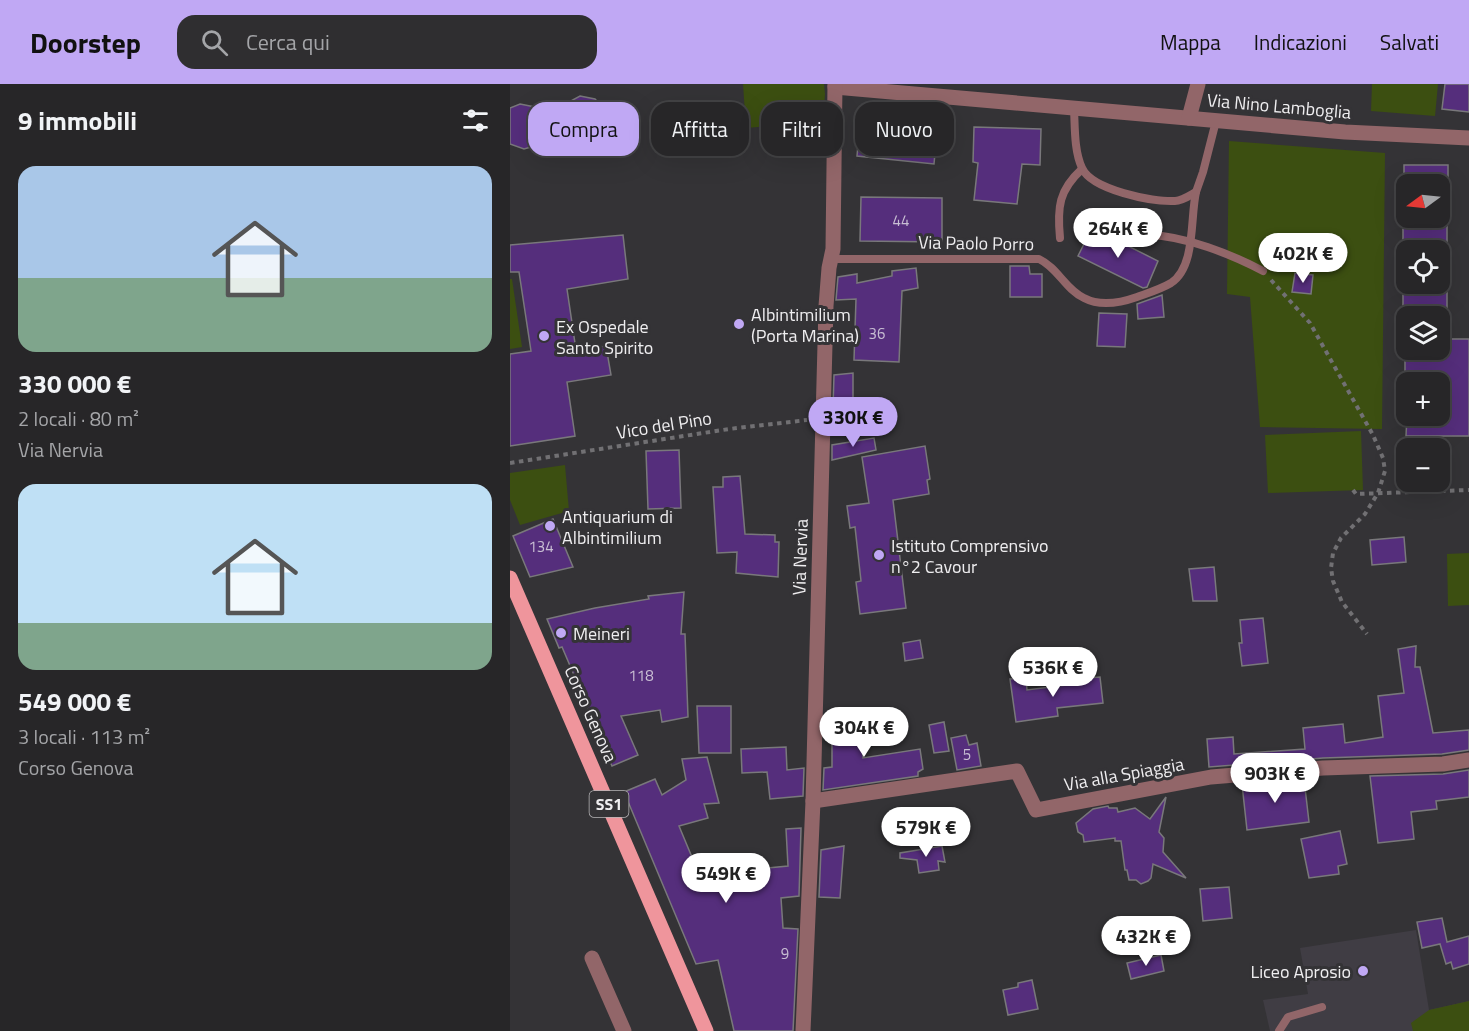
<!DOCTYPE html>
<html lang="it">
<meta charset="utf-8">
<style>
:root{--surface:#272628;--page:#2f2e30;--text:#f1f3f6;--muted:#a4a5a8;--line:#434345;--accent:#c0a8f4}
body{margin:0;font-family:"Titillium Web",sans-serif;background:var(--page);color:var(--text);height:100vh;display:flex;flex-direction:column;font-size:22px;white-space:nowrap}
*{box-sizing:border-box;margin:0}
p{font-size:20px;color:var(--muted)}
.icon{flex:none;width:33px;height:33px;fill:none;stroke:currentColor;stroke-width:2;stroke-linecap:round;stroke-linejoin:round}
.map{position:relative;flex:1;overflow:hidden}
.panel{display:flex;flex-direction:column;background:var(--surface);width:510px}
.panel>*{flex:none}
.top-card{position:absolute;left:18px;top:18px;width:570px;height:54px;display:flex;gap:12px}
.needle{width:39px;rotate:255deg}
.fabs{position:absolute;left:886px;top:90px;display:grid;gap:12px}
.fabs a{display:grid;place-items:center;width:54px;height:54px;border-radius:12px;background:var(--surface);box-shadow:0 6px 24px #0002,0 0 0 2px var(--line);font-size:30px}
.price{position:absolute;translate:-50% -51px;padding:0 14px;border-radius:21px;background:#fff;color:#222;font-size:20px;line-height:39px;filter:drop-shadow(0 2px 3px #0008)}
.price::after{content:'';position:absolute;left:50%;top:36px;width:18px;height:14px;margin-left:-9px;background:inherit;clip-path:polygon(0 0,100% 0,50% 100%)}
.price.selected{background:var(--accent);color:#111}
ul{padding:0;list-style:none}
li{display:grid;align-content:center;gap:12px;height:318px;padding:0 18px}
li span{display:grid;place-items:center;height:186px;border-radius:18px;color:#555}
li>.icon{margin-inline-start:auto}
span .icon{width:108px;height:108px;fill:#fffc;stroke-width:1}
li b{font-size:26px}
h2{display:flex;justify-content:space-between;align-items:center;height:72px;padding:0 18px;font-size:26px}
.chip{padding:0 21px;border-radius:18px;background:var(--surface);box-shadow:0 6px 24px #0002,0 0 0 2px var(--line);font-size:21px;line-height:54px}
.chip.selected{background:var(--accent);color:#111}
header{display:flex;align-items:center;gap:36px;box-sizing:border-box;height:84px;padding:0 30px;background:var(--accent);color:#111}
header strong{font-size:28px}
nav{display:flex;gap:33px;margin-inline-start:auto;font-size:21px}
.search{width:420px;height:54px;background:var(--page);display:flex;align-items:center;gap:15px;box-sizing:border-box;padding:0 21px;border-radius:18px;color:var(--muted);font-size:22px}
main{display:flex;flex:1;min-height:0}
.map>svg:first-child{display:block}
.built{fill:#403d44}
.green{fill:#3c4f11}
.building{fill:#552e7c;stroke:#79787b;stroke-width:1.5}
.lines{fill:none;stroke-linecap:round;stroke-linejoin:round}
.path{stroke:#717073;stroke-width:4;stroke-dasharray:4.5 4.5;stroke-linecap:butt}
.service{stroke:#926669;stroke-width:8}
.minor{stroke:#926669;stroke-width:15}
.primary{stroke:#ef959c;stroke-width:15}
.poi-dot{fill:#c0a8f4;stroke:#343336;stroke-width:2}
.labels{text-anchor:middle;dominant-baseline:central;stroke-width:6;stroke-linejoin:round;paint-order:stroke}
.number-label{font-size:15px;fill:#c8bed3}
.shield{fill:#343336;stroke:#b7b6b8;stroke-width:1.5}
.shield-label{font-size:16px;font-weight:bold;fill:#efeef0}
.street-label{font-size:18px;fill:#efeef0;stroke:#343336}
.poi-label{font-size:18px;fill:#efeef0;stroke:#343336;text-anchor:start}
</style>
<header>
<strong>Doorstep</strong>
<div class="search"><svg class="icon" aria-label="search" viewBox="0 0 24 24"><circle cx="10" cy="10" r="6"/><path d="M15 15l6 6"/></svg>Cerca qui</div>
<nav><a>Mappa</a><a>Indicazioni</a><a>Salvati</a></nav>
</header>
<main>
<section class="panel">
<h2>9 immobili<svg class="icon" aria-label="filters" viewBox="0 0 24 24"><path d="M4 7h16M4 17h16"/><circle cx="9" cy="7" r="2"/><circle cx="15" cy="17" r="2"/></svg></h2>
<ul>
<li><span style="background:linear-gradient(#a9c7e8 60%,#7fa58c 0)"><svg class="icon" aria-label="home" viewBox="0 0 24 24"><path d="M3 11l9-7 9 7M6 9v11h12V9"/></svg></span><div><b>330 000 €</b><p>2 locali · 80 m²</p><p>Via Nervia</p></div></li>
<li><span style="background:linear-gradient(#bfe0f5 75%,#7fa58c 0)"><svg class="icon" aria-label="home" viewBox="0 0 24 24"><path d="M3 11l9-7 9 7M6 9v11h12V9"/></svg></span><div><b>549 000 €</b><p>3 locali · 113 m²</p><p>Corso Genova</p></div></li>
</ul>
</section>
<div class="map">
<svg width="959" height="947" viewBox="0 0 959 947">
<rect width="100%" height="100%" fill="#343336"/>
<!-- built -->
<path class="built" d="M906,846l13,80 40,-9v30h-199l-7,-31 45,-6 -8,-46z"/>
<!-- green -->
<g class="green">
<path d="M233,0h81l1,10 -2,28 -77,6z"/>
<path d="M862,0h66l-3,32 -64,-5z"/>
<path d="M719,57l156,12 -3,276 -122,-2 -10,-130 -23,-3z"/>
<path d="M0,195h2l10,68 -12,2z"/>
<path d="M851,347l2,59 -95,3 -3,-58z"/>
<path d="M55,381l4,46 -49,14 -10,-25v-27z"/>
<path d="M959,469v52l-21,1 -1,-52z"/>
<path d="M959,917v30h-56l-2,-8 18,-13z"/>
</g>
<!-- building -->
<g class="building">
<path d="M935,0h24v28l-27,-3z"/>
<path d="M70,12l15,3 10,11 2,7 -1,8 -8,12 -14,5 -14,-5 -14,-16 11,-18z"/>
<path d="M10,20l15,3 17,12 -9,20 -5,6 -14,4 -14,-5v-36z"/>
<path d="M351,29l77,8 -4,43 -77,-8z"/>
<path d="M464,43l67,2 -1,36 -18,-1 -5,40 -43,-4 4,-37 -5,-1z"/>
<rect x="894" y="81" width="44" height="19"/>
<path d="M351,113l81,1v44l-82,-1z"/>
<rect x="893" y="134" width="44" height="32"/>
<path d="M582,144l66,33 -11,26 -4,1 -65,-32z"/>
<path d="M113,151l5,44 -61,10 9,61 30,-4 5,29 -44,7 8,54 -65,10v-92l21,-3 -12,-79h-9v-27z"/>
<path d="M500,182h19l1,8h12v23h-32z"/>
<path d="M406,184l2,20 -16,3 -3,71 -45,-2 2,-61 -20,1 2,-23 19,-3v9l35,-7v-5z"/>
<path d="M785,189l18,2 -2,19 -19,-2z"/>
<rect x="893" y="200" width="44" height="32"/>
<path d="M652,211l2,22 -26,2 -1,-15z"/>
<path d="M589,229l28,1 -2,33 -28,-1z"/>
<path d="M930,255h29v97h-63l1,-20h33v-34h-35v-32h35z"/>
<path d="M343,289v32l-20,3 1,-33z"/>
<path d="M364,354l2,12 -44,10v-15z"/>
<path d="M415,362l5,33 -3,1 2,14 -36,6 13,108 -46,6 -4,-32 5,-1 -6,-54 -5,1 -3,-22 22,-3 -7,-46z"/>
<path d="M169,366l2,58 -33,1 -2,-58z"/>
<path d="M230,392l5,58 30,1v7h4l-1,35 -42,-4 1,-21 -20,1 -4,-66h10v-10z"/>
<path d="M43,435l20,48 -43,10 -17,-41z"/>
<path d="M894,453l2,25 -34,3 -2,-25z"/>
<path d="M704,483l3,34h-24l-4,-32z"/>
<path d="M174,508l-3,42h4l3,83 -26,5 -2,-12 -39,6 17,39 -26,11 -41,-98 -9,-21 -3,1 -12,-29 48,-11 54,-9 -1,-3z"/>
<path d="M753,534l5,45 -26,3 -3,-23h3l-2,-23z"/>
<path d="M410,556l3,18 -18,3 -2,-18z"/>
<path d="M906,562l-1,21h5l13,66 36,-3v20l-27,4 -119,4 -114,9 -2,-28 26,-2 1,17 71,-5 -2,-21 40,-4 2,19 38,-6 -5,-41 26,-3 -6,-44z"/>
<path d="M590,593l3,26 -46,5 1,8 -42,6 -6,-43 16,-1 1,12 47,-6v-5z"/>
<path d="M187,622h34v47h-32z"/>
<path d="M333,628h19l1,46 57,-9 3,20 -5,3v4l-95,14 1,-22 8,-1v-48h11z"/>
<path d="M434,638l5,29 -15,2 -5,-28z"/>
<path d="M456,651l3,10 8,-2 4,23 -24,4 -6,-32z"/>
<path d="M276,663l1,23 17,-2 -1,28 -33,3 -3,-27 -25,1 -1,-24z"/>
<path d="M197,673l12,46 -15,1 4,14 -29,8 25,60 32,-12 2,7 10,-1 -1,-10 41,-4 -2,-37 15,-1 -2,68 -18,2 2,30 15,1 -5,102h-59l-16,-71 -22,4 -72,-172 31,-13 7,16 24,-15 -4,-21z"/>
<path d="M959,686v27l-33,4 1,8 -26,3 3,27 -36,4 -8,-67 73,-2z"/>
<path d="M794,695l5,43 -62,8 -5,-46z"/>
<path d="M656,713l-7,35 5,6 -1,14 23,26 -33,-14 -2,14 -3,3 -7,3 -5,-4h-7l-2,-10h-2l-4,-29h-6v-3l-31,4 -1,-7 -5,-3 -2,-9 17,-14 15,-3 1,2h8l1,4 17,-4 15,11z"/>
<path d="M830,747l7,33 -9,2 1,8 -30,4 -8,-39z"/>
<path d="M334,762l-4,52 -21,-1 2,-47z"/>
<path d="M432,762l3,16 -7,-1 1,9 -20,3 -2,-13 -17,-2v-5z"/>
<path d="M719,803l3,31 -29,3 -3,-32z"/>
<path d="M932,834l5,24 22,-6v28l-16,5 -2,-7 -5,2 -6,-20 -18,4 -5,-26z"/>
<path d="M651,871l3,16 -33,8 -4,-16z"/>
<path d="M522,896l6,29 -30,6 -5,-25 15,-3v-4z"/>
</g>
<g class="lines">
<!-- path -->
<g class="path">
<path d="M761,196l39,43 63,112 10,23 2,13 -7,22 -13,21 -24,24 -8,15 -2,15 2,13 9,21 25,32"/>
<path d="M0,379l219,-34 78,-9"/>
<path d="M843,406l3,4 113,-4"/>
</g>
<!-- service -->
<g class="service">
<path d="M564,25c1,18 0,42 8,59 10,22 70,34 93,33 7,0 14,-5 21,-9l7,-20 13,-51"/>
<path d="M639,151c36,1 82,19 114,36"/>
<path d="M550,154c-3,-31 -1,-48 22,-69"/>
<path d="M321,175h208c19,9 26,30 45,39 17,9 36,5 53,-1 11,-4 24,-8 34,-14 25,-16 19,-65 25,-91"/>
<path d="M769,947l9,-14 34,-10"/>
</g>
<!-- minor -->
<g class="minor">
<path d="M325,3l510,45 124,6"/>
<path d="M679,34l9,-34"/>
<path d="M303,717l204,-30 19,39 175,-33 112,-9 120,-4 26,-4"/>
<path d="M82,874l32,73"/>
<path d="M293,947l10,-230 13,-495 3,-38 4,-19 2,-165"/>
</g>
<!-- primary -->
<path class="primary" d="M0,494l196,453"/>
</g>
<!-- markers -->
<g class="poi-dot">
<circle cx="229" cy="240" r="6"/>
<circle cx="34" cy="252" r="6"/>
<circle cx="40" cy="442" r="6"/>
<circle cx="369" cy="471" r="6"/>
<circle cx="51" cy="549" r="6"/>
<circle cx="853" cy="887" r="6"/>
</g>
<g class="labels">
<!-- number labels -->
<g class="number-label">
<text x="391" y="136">44</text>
<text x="367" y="249">36</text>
<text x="31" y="462">134</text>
<text x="131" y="591">118</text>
<text x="457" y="670">5</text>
<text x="275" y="869">9</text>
</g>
<!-- shield labels -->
<rect class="shield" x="79.5" y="707" width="39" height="26" rx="4.5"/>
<g class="shield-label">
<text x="99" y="720">SS1</text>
</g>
<!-- street labels -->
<g class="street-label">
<text transform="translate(769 22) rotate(5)">Via Nino Lamboglia</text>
<text transform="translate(466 159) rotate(1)">Via Paolo Porro</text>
<text transform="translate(154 341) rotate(-9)">Vico del Pino</text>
<text transform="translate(290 473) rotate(-88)">Via Nervia</text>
<text transform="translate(81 630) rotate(66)">Corso Genova</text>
<text transform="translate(614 690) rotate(-10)">Via alla Spiaggia</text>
</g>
<!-- poi labels -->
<g class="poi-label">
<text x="241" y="230">Albintimilium<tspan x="241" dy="21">(Porta Marina)</tspan></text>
<text x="46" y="242">Ex Ospedale<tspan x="46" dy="21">Santo Spirito</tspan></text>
<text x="52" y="432">Antiquarium di<tspan x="52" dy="21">Albintimilium</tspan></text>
<text x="381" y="461">Istituto Comprensivo<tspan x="381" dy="21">n°2 Cavour</tspan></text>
<text x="63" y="549">Meineri</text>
<text x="841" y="887" text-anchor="end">Liceo Aprosio</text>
</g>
</g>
</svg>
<div class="fabs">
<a><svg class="needle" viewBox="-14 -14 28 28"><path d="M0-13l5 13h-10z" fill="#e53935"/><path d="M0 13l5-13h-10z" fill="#a4a5a8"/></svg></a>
<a><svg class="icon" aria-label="locate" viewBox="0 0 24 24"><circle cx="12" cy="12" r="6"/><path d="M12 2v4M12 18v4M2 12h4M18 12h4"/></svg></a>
<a><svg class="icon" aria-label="layers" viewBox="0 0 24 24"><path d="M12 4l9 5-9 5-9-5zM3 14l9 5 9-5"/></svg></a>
<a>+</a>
<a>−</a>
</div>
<b class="price" style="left:608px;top:175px">264K €</b>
<b class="price" style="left:793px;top:200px">402K €</b>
<b class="price selected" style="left:343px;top:364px">330K €</b>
<b class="price" style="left:543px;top:614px">536K €</b>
<b class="price" style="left:354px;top:674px">304K €</b>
<b class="price" style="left:765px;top:720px">903K €</b>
<b class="price" style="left:416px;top:774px">579K €</b>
<b class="price" style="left:216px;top:820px">549K €</b>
<b class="price" style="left:636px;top:883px">432K €</b>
<div class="top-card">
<a class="chip selected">Compra</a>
<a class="chip">Affitta</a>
<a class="chip">Filtri</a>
<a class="chip">Nuovo</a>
</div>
</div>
</main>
